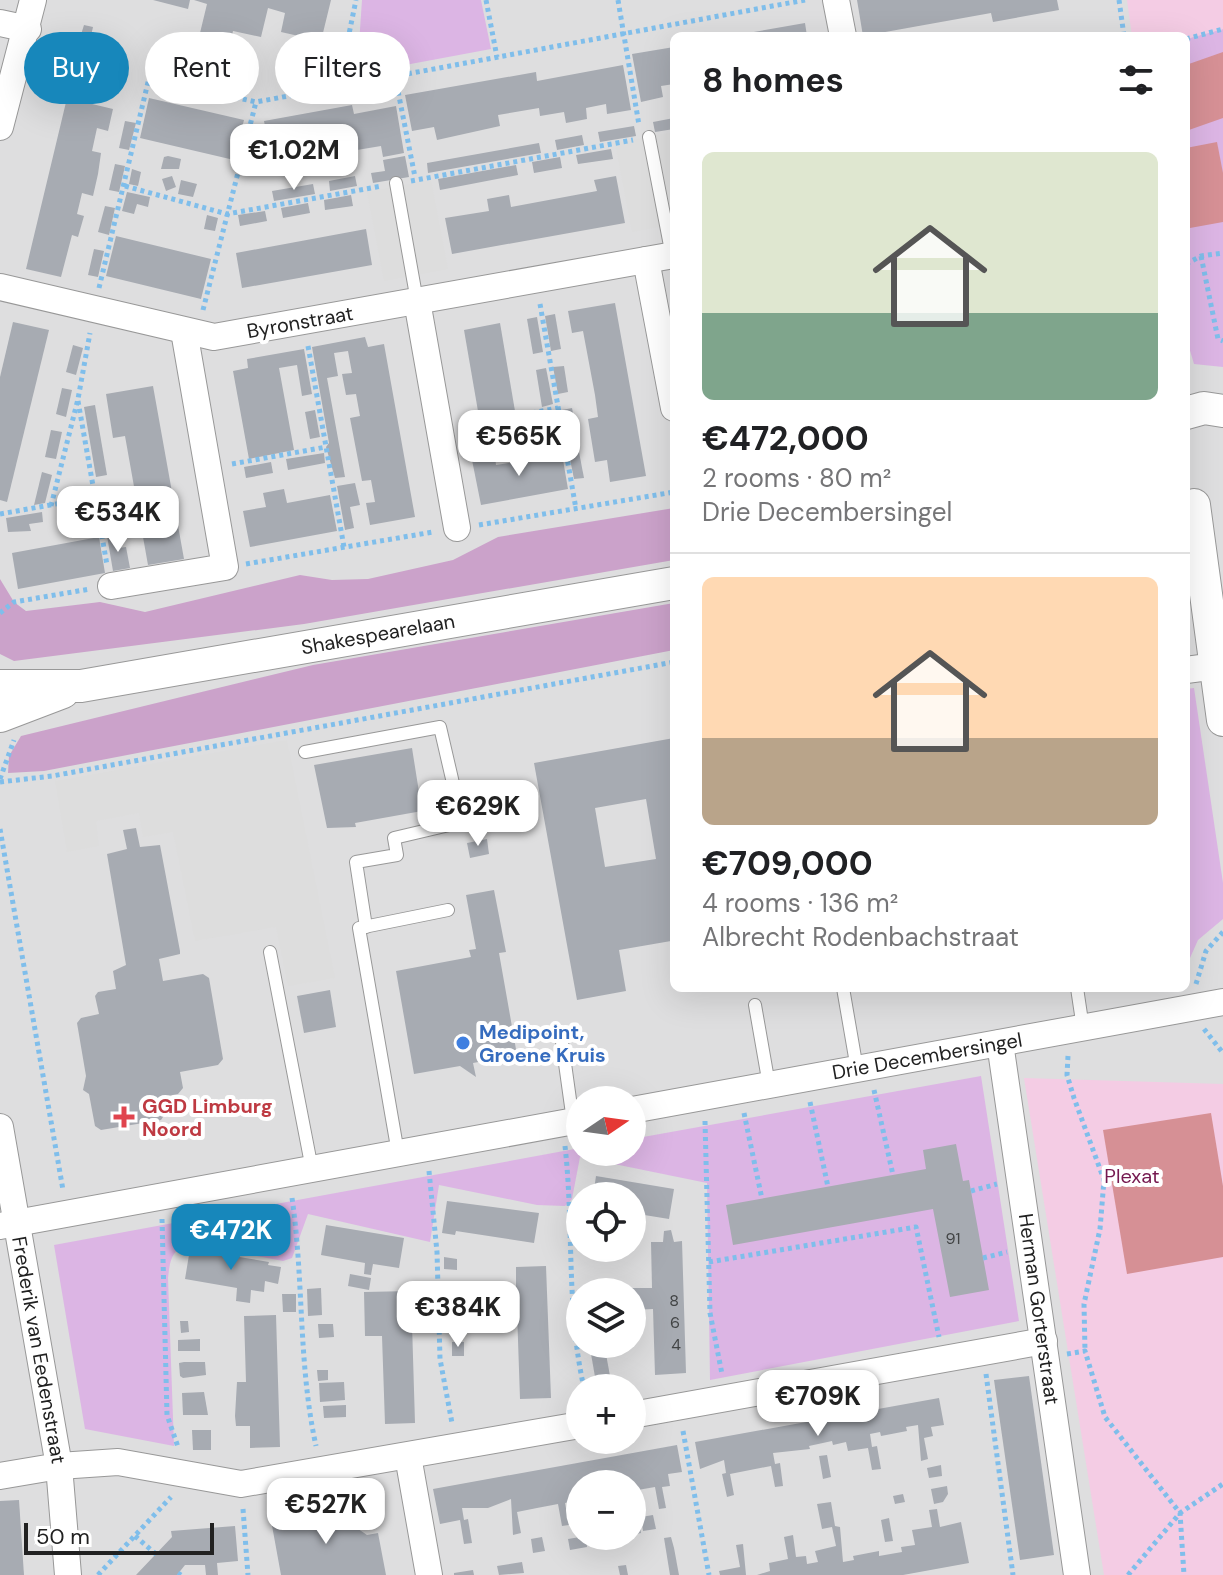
<!DOCTYPE html>
<meta charset="utf-8">
<style>
:root{--surface:#fff;--page:#f6f6f6;--text:#202124;--muted:#757577;--line:#e0e0e0;--accent:#1787bb}
body{margin:0;font-family:"DM Sans",sans-serif;background:var(--page);color:var(--text);height:100vh;display:flex;flex-direction:column;font-size:30px;white-space:nowrap}
*{box-sizing:border-box;margin:0}
p{font-size:26px;color:var(--muted)}
.icon{flex:none;width:44px;height:44px;fill:none;stroke:currentColor;stroke-width:2;stroke-linecap:round;stroke-linejoin:round}
.map{position:relative;flex:1;overflow:hidden}
.sheet{position:absolute;left:670px;top:32px;width:520px;height:960px;display:flex;flex-direction:column;background:var(--surface);border-radius:12px;box-shadow:0 8px 32px #0002}
.sheet>*{flex:none}
.hud{position:absolute;left:24px;top:32px;width:526px;height:72px;display:flex;gap:16px}
.needle{width:52px;rotate:77deg}
.buttons{position:absolute;left:566px;top:1086px;display:grid;gap:16px}
.buttons a{display:grid;place-items:center;width:80px;height:80px;border-radius:50%;background:var(--surface);box-shadow:0 8px 32px #0002;font-size:40px}
.scale{position:absolute;left:24px;bottom:20px;width:190px;box-sizing:border-box;padding-left:8px;border:4px solid #212121;border-top:0;font-size:22px;line-height:28px;white-space:nowrap;color:#212121;-webkit-text-stroke:6px #fff;paint-order:stroke}
.price{position:absolute;translate:-50% -68px;padding:0 18px;border-radius:16px;background:#fff;color:#222;font-size:26px;line-height:52px;filter:drop-shadow(0 2px 4px #0008)}
.price::after{content:'';position:absolute;left:50%;top:48px;width:24px;height:18px;margin-left:-12px;background:inherit;clip-path:polygon(0 0,100% 0,50% 100%)}
.price.selected{background:var(--accent);color:#fff}
ul{padding:0;list-style:none}
li{display:grid;align-content:center;gap:16px;height:424px;padding:0 32px}
li+li{border-top:2px solid var(--line)}
li span{display:grid;place-items:center;height:248px;border-radius:12px;color:#555}
li>.icon{margin-inline-start:auto}
span .icon{width:144px;height:144px;fill:#fffc;stroke-width:1}
li b{font-size:34px}
h2{display:flex;justify-content:space-between;align-items:center;height:96px;padding:0 32px;font-size:34px}
.pill{padding:0 28px;border-radius:36px;background:var(--surface);box-shadow:0 8px 32px #0002;font-size:28px;line-height:72px}
.pill.selected{background:var(--accent);color:#fff}
.map>svg:first-child{display:block}
.residential{fill:#dededf;fill-rule:evenodd}
.grass{fill:#dcb5e4}
.forest{fill:#cba2ca}
.park{fill:#f4cce4}
.pitch{fill:#d69095}
.parking{fill:#ddd}
.building{fill:#a7abb2;fill-rule:evenodd}
.lines{fill:none;stroke-linecap:round;stroke-linejoin:round}
.service-casing{stroke:#989898;stroke-width:14}
.minor-casing{stroke:#989898;stroke-width:28}
.tertiary-casing{stroke:#989898;stroke-width:34}
.path{stroke:#7fbeeb;stroke-width:5;stroke-dasharray:4 4;stroke-linecap:butt}
.service{stroke:#fff;stroke-width:12}
.minor{stroke:#fff;stroke-width:26}
.tertiary{stroke:#fff;stroke-width:32}
.shop-dot{fill:#3f7fe0;stroke:#fff;stroke-width:3}
.health-dot{fill:#e0444e;stroke:#fff;stroke-width:3}
.labels{text-anchor:middle;dominant-baseline:central;stroke-width:8;stroke-linejoin:round;paint-order:stroke}
.number-label{font-size:16px;fill:#424445}
.street-label{font-size:20px;fill:#212121;stroke:#fff}
.shop-label{font-size:20px;font-weight:bold;fill:#366cbe;stroke:#fff;text-anchor:start}
.health-label{font-size:20px;font-weight:bold;fill:#be3a42;stroke:#fff;text-anchor:start}
.park-label{font-size:20px;fill:#751950;stroke:#fff}
</style>
<div class="map">
<svg width="1223" height="1575" viewBox="0 0 1223 1575">
<rect width="100%" height="100%" fill="#e9e9f0"/>
<!-- residential -->
<path class="residential" d="M0,0h1223v1575h-1223zM674,36h512v952h-512zM580,1100h52v52h-52zM580,1196h52v52h-52zM580,1292h52v52h-52zM580,1388h52v52h-52zM580,1484h52v52h-52z"/>
<!-- grass -->
<g class="grass">
<path d="M362,0h119l10,49 -134,25z"/>
<path d="M1223,29v338l-29,-3 -8,-27v-298z"/>
<path d="M1194,688l29,195v36l-25,21 -12,27v-278z"/>
<path d="M981,1076l38,245 -309,59 -3,-197 -127,-26 -8,42 -7,7 -28,-1 -98,-20 -9,57 -122,-28 -16,44 -9,3 -91,-17c-20,3 -22,16 -24,34l6,168 -89,-17 -31,-184 526,-97v4h52v-13z"/>
</g>
<!-- forest -->
<g class="forest">
<path d="M674,508v52l-370,64 -290,37 -14,-7v-75l14,23 12,9 74,-9 45,10 155,-37 32,5 36,-1 85,-19 45,-23z"/>
<path d="M674,603v47l-630,121 -36,2 1,-17 12,-20 292,-71z"/>
</g>
<!-- park -->
<g class="park">
<path d="M1127,0h96v29l-37,10v-3h-54z"/>
<path d="M1024,1078l199,6v491h-119z"/>
</g>
<!-- pitch -->
<g class="pitch">
<path d="M1223,52v66l-37,13v-66z"/>
<path d="M1217,142l6,31v49l-33,6 -4,-80z"/>
<path d="M1211,1113l12,73v71l-96,17 -24,-144z"/>
</g>
<!-- parking -->
<g class="parking">
<path d="M674,132v92l-42,8 -17,-89z"/>
<path d="M431,180l17,89 -64,12 -17,-89z"/>
<path d="M287,740l48,238 -47,8 -12,-59 -81,14 -22,-109 -30,5 -4,-24 -43,8 3,25 -32,6 -12,-71z"/>
</g>
<!-- building -->
<g class="building">
<path d="M153,0h37l-2,9z"/>
<path d="M194,0h137l-10,41 -40,-9 4,-19 -17,-5 -7,29 -28,-6 -2,9 -31,-7 7,-29z"/>
<path d="M857,0h200l2,10 -66,12 -2,-9 -128,23z"/>
<path d="M805,23l2,13h-64l-1,-2z"/>
<path d="M84,25l9,2 -3,13 -10,-2z"/>
<path d="M674,47v37l-13,2 2,11 -22,5 -9,-48z"/>
<path d="M623,65l8,45 -24,4 -1,-10 -20,4 1,11 -21,4 -2,-11 -24,4 -1,-8 -41,7 2,11 -63,14 -3,-13 -22,4 -7,-36 131,-23 1,9z"/>
<path d="M67,98l46,11 -5,22 -11,-3 -5,23 9,2 -3,21 -5,22 -11,-3 -5,21 7,2 -6,21 -6,-2 -11,42 -35,-8z"/>
<path d="M149,98l95,22 -10,40 -94,-22z"/>
<path d="M352,105l2,9 42,-8 8,47 -21,4 -2,-11 -24,4 -2,-9 -61,11 2,12 -23,4 -9,-47z"/>
<path d="M674,118v11l-19,3 -2,-10z"/>
<path d="M125,121l11,2 -7,27 -10,-2z"/>
<path d="M634,126l2,10 -36,6 -2,-10z"/>
<path d="M582,135l2,10 -27,5 -2,-10z"/>
<path d="M539,143l2,10 -113,20 -1,-10z"/>
<path d="M611,149l2,10 -35,5 -2,-9z"/>
<path d="M168,156l13,3 -2,10h-18l3,-12z"/>
<path d="M405,156l4,21 -36,6 -2,-10 14,-2 -2,-11z"/>
<path d="M560,157l2,11 -28,5 -2,-11z"/>
<path d="M115,164l10,2 -6,26 -10,-2z"/>
<path d="M516,165l2,10 -78,15 -2,-11z"/>
<path d="M132,169l9,3 -3,14 -9,-2z"/>
<path d="M172,176l4,11 -10,4 -4,-12z"/>
<path d="M355,176l2,10 -27,5 -1,-10z"/>
<path d="M616,176l9,47 -173,31 -7,-36 44,-7 -2,-12 22,-4 2,12 86,-16 -3,-11z"/>
<path d="M181,180l16,4 -4,13 -15,-3z"/>
<path d="M313,184l2,10 -41,7 -2,-10z"/>
<path d="M127,192l23,5 -2,10 -11,-3 -3,10 -12,-3z"/>
<path d="M351,195l2,11 -28,4 -1,-10z"/>
<path d="M308,203l2,10 -27,5 -2,-10z"/>
<path d="M105,206l10,2 -6,27 -11,-3z"/>
<path d="M265,211l2,10 -27,5 -2,-11z"/>
<path d="M207,215l11,3 -3,13 -11,-2z"/>
<path d="M366,229l6,36 -130,23 -6,-35z"/>
<path d="M116,236l95,23 -10,40 -95,-23z"/>
<path d="M94,249l10,2 -6,26 -10,-2z"/>
<path d="M615,303l31,173 -36,6 -3,-22 -12,2 -7,-43 10,-2 -3,-22 -12,-64 -11,2 -4,-22z"/>
<path d="M555,314l6,35 -10,2 -6,-35z"/>
<path d="M537,317l6,35 -10,2 -6,-35z"/>
<path d="M13,322l36,8 -42,172 -7,-2v-123z"/>
<path d="M500,323l15,88 -36,6 -15,-87z"/>
<path d="M365,337l3,10 16,-3 31,173 -45,8 -4,-22 9,-1 -4,-22 -9,1 -12,-63 10,-2 -4,-22 -10,1 -4,-21 10,-1 -4,-22 -14,2 4,23 -11,2 18,99 -10,1 -9,-31 3,-4 -17,-96z"/>
<path d="M73,345l10,3 -7,27 -10,-3z"/>
<path d="M304,349l8,45 -10,2 -5,-31 -18,3 15,82 -45,9 -16,-88 15,-3 -1,-9z"/>
<path d="M564,366l4,26 -10,2 -5,-27z"/>
<path d="M546,368l7,36 -11,3 -6,-37z"/>
<path d="M153,386l31,173 -36,6 -23,-129 -12,2 -7,-44z"/>
<path d="M62,388l10,2 -6,27 -10,-3z"/>
<path d="M95,405l12,70 -11,2 -12,-70z"/>
<path d="M572,408l5,27 -11,2 -4,-27z"/>
<path d="M315,410l5,27 -10,2 -5,-27z"/>
<path d="M545,413l2,10 -27,5 -2,-10z"/>
<path d="M503,421l1,10 -13,2v5l-22,4 -3,-15z"/>
<path d="M51,430l11,2 -6,27 -11,-2z"/>
<path d="M579,452l5,26 -10,1 -5,-25z"/>
<path d="M324,453l1,10 -37,7 -2,-11z"/>
<path d="M562,454l6,35 -87,16 -9,-45 23,-4 1,9z"/>
<path d="M271,462l2,11 -27,5 -2,-11z"/>
<path d="M42,472l10,3 -7,28 -11,2z"/>
<path d="M355,483l5,22 -10,2 4,21 -9,2 -8,-44z"/>
<path d="M284,489l3,14 43,-8 7,36 -87,16 -7,-36 23,-4 -3,-14z"/>
<path d="M111,496l4,22 -11,2 -4,-22z"/>
<path d="M84,504l4,24 -13,2 -2,-14 -14,3 -2,-10z"/>
<path d="M42,512l1,10 -14,2 2,7 -23,1 -2,-14z"/>
<path d="M117,534l2,14 7,-1 4,21 -17,3 -6,-35z"/>
<path d="M99,537l6,36 -87,16 -6,-36z"/>
<path d="M674,738v208l-3,-5 -52,9 7,41 -49,9 -43,-237zM646,799l10,60 -51,8 -10,-59z"/>
<path d="M412,748l10,63 -67,12 1,4 -29,1 -13,-63z"/>
<path d="M136,828l4,19 20,-2 20,106v3l-21,5 4,22 40,-7 6,4 14,81 -5,6 -38,7 3,16 -5,6 -16,3 3,17 -4,6 -60,10 -6,-4 -6,-32 -6,-4 3,-14 -9,-53 4,-5 18,-4 -4,-18 3,-4 18,-3 -3,-18 13,-6 -19,-111 20,-5 -4,-19z"/>
<path d="M487,839l2,15 -19,4 -3,-15z"/>
<path d="M494,890l12,62 -7,1 18,102 -44,8 3,14 -16,-11 -46,8 -18,-103 75,-14 -2,-7 7,-1 -10,-54z"/>
<path d="M330,990l6,37 -32,6 -7,-37z"/>
<path d="M956,1144l7,37 6,-1 20,110 -39,7 -17,-88 -200,36 -7,-40 200,-36 -3,-19z"/>
<path d="M596,1176l78,13 -5,30 -37,-6v-17h-39z"/>
<path d="M447,1201l92,12 -5,30 -78,-12 -1,4 -13,-2z"/>
<path d="M326,1225l78,13 -5,30 -26,-4 -2,11 -7,-1 1,-11 -44,-8z"/>
<path d="M632,1226l5,1 -1,13h-4z"/>
<path d="M671,1230l3,12 8,-1 4,132 -31,2 -2,-66 -21,1 -2,-22h22l-1,-46h12l1,-11z"/>
<path d="M190,1249l79,13 -1,3 13,2 -3,17 -13,-3 -1,11 -13,-2 -1,13 -14,-2 1,-13 -52,-9z"/>
<path d="M444,1257l13,2v11l-13,-1z"/>
<path d="M546,1266l5,132 -31,1 -3,-88 -14,1v-22l13,-1v-22z"/>
<path d="M350,1274l21,4 -2,12 -21,-4z"/>
<path d="M321,1288l1,27 -14,1 -1,-27z"/>
<path d="M411,1291l4,132 -30,1 -3,-88h-17l-1,-44z"/>
<path d="M282,1294h14v18h-13z"/>
<path d="M453,1299h26l1,13h-13v15h-16z"/>
<path d="M276,1315l4,132 -30,1v-22h-14l-1,-10 2,-34h9l-2,-66z"/>
<path d="M180,1321h8l1,11 -8,1z"/>
<path d="M318,1324h15l1,13 -15,1z"/>
<path d="M200,1339v12h-22v-11z"/>
<rect x="452" y="1342" width="12" height="14"/>
<path d="M591,1354h15l6,33 -15,1z"/>
<path d="M184,1362h21l1,13 -23,3 -3,-2 -1,-13z"/>
<path d="M317,1370h11v10l-10,1z"/>
<path d="M1029,1376l25,179 -34,5 -26,-180z"/>
<path d="M344,1382l1,18 -25,2 -1,-19z"/>
<path d="M204,1392l4,23h-25l-1,-22z"/>
<path d="M939,1398l5,27 -13,2 2,9 -9,2 4,21 -7,2 -3,-36 -12,2 1,4 -26,5 -1,-4 -10,2 2,13 5,-1 4,23 -9,1 -4,-22 -20,3 -2,-9 -13,3 -1,-4 -23,5 1,3 -37,4 2,11 5,-1 3,23 -8,1 -4,-21 -41,8 4,21 -7,2 -5,-23 4,-1 -2,-13 -24,9 -5,-27z"/>
<path d="M346,1405v12l-22,1 -1,-12z"/>
<path d="M192,1430h19v20h-18z"/>
<path d="M677,1445l5,27 -14,2 2,12 -8,1 4,21 -7,1 -4,-22 -23,4v-7h-24v-3l-28,3v16l-15,3 4,22 -7,1 -4,-22 -21,4 -20,4 4,21 -8,2 -2,-36 -23,9h-26l2,12 4,-1 4,24 -8,1 -4,-24 -20,4 -7,-35z"/>
<path d="M827,1455l4,22 -8,2 -4,-23z"/>
<path d="M941,1465l1,11 -13,2 -2,-10z"/>
<path d="M947,1486l1,8 -5,8 -9,2 -3,-15z"/>
<path d="M903,1494l2,8 -10,2 -2,-8z"/>
<path d="M19,1500l5,75h-24v-74z"/>
<path d="M831,1502l4,24 5,1 3,35 11,-2 -1,-4 26,-5v5l23,-4 -1,-5 14,-2 -3,-15 20,-3 -3,-17 8,-1 3,18 21,-5 8,41 -66,12h-146l13,-4 -1,-8 19,-4 -4,-22 9,-2 3,22 10,-1 1,8 11,-2 -3,-11 21,-5 -4,-19 -10,2 -5,-25z"/>
<path d="M340,1507l2,11 25,17 11,-2 8,42h-105l-10,-55z"/>
<path d="M653,1515l3,14 -13,2 -2,-14z"/>
<path d="M889,1518l4,23 -8,1 -4,-22z"/>
<path d="M639,1521l2,12 -9,2v-12z"/>
<path d="M235,1526l3,35 -21,2 1,12h-12l-1,-10h-20l-8,10h-41l36,-38 -1,-6z"/>
<path d="M586,1536l1,11 -17,3 -2,-11z"/>
<path d="M542,1537l3,14 -12,2 -2,-14z"/>
<path d="M671,1537l3,11 5,27h-9l-6,-37z"/>
<path d="M743,1544l3,31h-26l-1,-4 21,-4 -4,-22z"/>
<path d="M522,1562l2,11 -25,2 -2,-9z"/>
<path d="M626,1565l2,10h-8l-2,-9z"/>
<path d="M473,1570l1,5h-20v-2z"/>
</g>
<g class="lines">
<!-- service casing -->
<g class="service-casing">
<g id="service">
<path d="M649,137l23,119"/>
<path d="M396,183l21,118"/>
<path d="M305,752l135,-25 22,95 -68,16 3,17 -41,7 10,65"/>
<path d="M270,952l42,217"/>
<path d="M843,988l14,81"/>
<path d="M1077,988l6,40"/>
<path d="M755,1005l14,80"/>
<path d="M562,1042l11,79"/>
<path d="M398,1153l-39,-225 89,-18"/>
</g>
</g>
<!-- minor casing -->
<g class="minor-casing">
<g id="minor">
<path d="M836,0l7,36"/>
<path d="M0,23l28,6"/>
<path d="M0,127l33,-127"/>
<path d="M646,260l28,148"/>
<path d="M0,287l214,50 460,-82"/>
<path d="M417,301l40,227"/>
<path d="M111,586l114,-19 -41,-236"/>
<path d="M1186,670l30,-4"/>
<path d="M1000,1043l77,532"/>
<path d="M632,1110l591,-108"/>
<path d="M0,1127l59,339 9,109"/>
<path d="M0,1226l580,-106"/>
<path d="M632,1415l412,-74"/>
<path d="M408,1456l21,119"/>
<path d="M0,1476l59,-10 59,-4 123,22 339,-59"/>
</g>
</g>
<!-- tertiary casing -->
<g class="tertiary-casing">
<g id="tertiary">
<path d="M1186,413l18,-5 19,3"/>
<path d="M1194,505l29,215"/>
<path d="M0,686h81l593,-103"/>
<path d="M0,716l63,-24"/>
</g>
</g>
<!-- path -->
<g class="path">
<path d="M486,0l11,57"/>
<path d="M618,0l21,125"/>
<path d="M1119,0l5,36"/>
<path d="M1186,39l37,-10"/>
<path d="M395,76l20,101"/>
<path d="M338,87l18,-87"/>
<path d="M411,181l222,-41"/>
<path d="M125,186l102,28 155,-28"/>
<path d="M1201,256l17,83 5,2"/>
<path d="M1186,264l15,-8 22,-3"/>
<path d="M99,288l50,-210 107,24 549,-102"/>
<path d="M540,304l36,205"/>
<path d="M203,310l53,-208"/>
<path d="M308,346l36,201"/>
<path d="M78,401l29,164"/>
<path d="M461,426l97,-18"/>
<path d="M232,464l94,-17"/>
<path d="M51,506l27,-107 12,-66"/>
<path d="M0,514l95,-17"/>
<path d="M479,525l195,-33"/>
<path d="M246,564l187,-32"/>
<path d="M0,613l14,-11 76,-13"/>
<path d="M0,779l14,-39"/>
<path d="M0,782l52,-6 622,-114"/>
<path d="M0,829l63,361"/>
<path d="M1196,984l10,-33 17,-19"/>
<path d="M1204,1029l19,24"/>
<path d="M1068,1056l-1,19 7,23 30,82 -4,49 -16,75 1,47"/>
<path d="M874,1090l19,85"/>
<path d="M810,1102l18,85"/>
<path d="M744,1113l18,86"/>
<path d="M705,1121l5,192 12,61"/>
<path d="M565,1146c9,80 1,163 19,242"/>
<path d="M429,1171l8,81 3,107 12,64"/>
<path d="M971,1191l26,-7"/>
<path d="M292,1198c12,82 6,166 24,248"/>
<path d="M162,1219l5,196 11,32"/>
<path d="M983,1258l24,-6"/>
<path d="M709,1262l207,-35 23,110"/>
<path d="M1067,1354l18,-3 20,66 75,96 4,62"/>
<path d="M986,1374l27,201"/>
<path d="M683,1431l26,144"/>
<path d="M243,1509l5,66"/>
<path d="M135,1536l22,19"/>
<path d="M178,1573l3,2"/>
<path d="M98,1575l73,-78"/>
<path d="M1128,1575l52,-62 43,-29"/>
</g>
<!-- service -->
<use href="#service" class="service"/>
<!-- minor -->
<use href="#minor" class="minor"/>
<!-- tertiary -->
<use href="#tertiary" class="tertiary"/>
</g>
<!-- markers -->
<circle class="shop-dot" cx="463" cy="1043" r="8"/>
<path class="health-dot" d="M120 1105h8v8h8v8h-8v8h-8v-8h-8v-8h8z"/>
<g class="labels">
<!-- number labels -->
<g class="number-label">
<text x="953" y="1238">91</text>
<text x="674" y="1300">8</text>
<text x="675" y="1322">6</text>
<text x="676" y="1344">4</text>
</g>
<!-- street labels -->
<g class="street-label">
<text transform="translate(300 322) rotate(-10)">Byronstraat</text>
<text transform="translate(378 634) rotate(-10)">Shakespearelaan</text>
<text transform="translate(927 1056) rotate(-10)">Drie Decembersingel</text>
<text transform="translate(1039 1309) rotate(82)">Herman Gorterstraat</text>
<text transform="translate(39 1350) rotate(80)">Frederik van Eedenstraat</text>
</g>
<!-- shop labels -->
<g class="shop-label">
<text x="479" y="1032">Medipoint,<tspan x="479" dy="23">Groene Kruis</tspan></text>
</g>
<!-- health labels -->
<g class="health-label">
<text x="142" y="1106">GGD Limburg<tspan x="142" dy="23">Noord</tspan></text>
</g>
<!-- park labels -->
<g class="park-label">
<text x="1132" y="1176">Plexat</text>
</g>
</g>
</svg>
<div class="buttons">
<a><svg class="needle" viewBox="-14 -14 28 28"><path d="M0-13l5 13h-10z" fill="#e53935"/><path d="M0 13l5-13h-10z" fill="#757577"/></svg></a>
<a><svg class="icon" aria-label="locate" viewBox="0 0 24 24"><circle cx="12" cy="12" r="6"/><path d="M12 2v4M12 18v4M2 12h4M18 12h4"/></svg></a>
<a><svg class="icon" aria-label="layers" viewBox="0 0 24 24"><path d="M12 4l9 5-9 5-9-5zM3 14l9 5 9-5"/></svg></a>
<a>+</a>
<a>−</a>
</div>
<div class="scale">50 m</div>
<b class="price" style="left:294px;top:192px">€1.02M</b>
<b class="price" style="left:519px;top:478px">€565K</b>
<b class="price" style="left:118px;top:554px">€534K</b>
<b class="price" style="left:478px;top:848px">€629K</b>
<b class="price selected" style="left:231px;top:1272px">€472K</b>
<b class="price" style="left:458px;top:1349px">€384K</b>
<b class="price" style="left:818px;top:1438px">€709K</b>
<b class="price" style="left:326px;top:1546px">€527K</b>
<div class="hud">
<a class="pill selected">Buy</a>
<a class="pill">Rent</a>
<a class="pill">Filters</a>
</div>
<section class="sheet">
<h2>8 homes<svg class="icon" aria-label="filters" viewBox="0 0 24 24"><path d="M4 7h16M4 17h16"/><circle cx="9" cy="7" r="2"/><circle cx="15" cy="17" r="2"/></svg></h2>
<ul>
<li><span style="background:linear-gradient(#dfe7d0 65%,#7fa58c 0)"><svg class="icon" aria-label="home" viewBox="0 0 24 24"><path d="M3 11l9-7 9 7M6 9v11h12V9"/></svg></span><div><b>€472,000</b><p>2 rooms · 80 m²</p><p>Drie Decembersingel</p></div></li>
<li><span style="background:linear-gradient(#ffd9b3 65%,#b9a48a 0)"><svg class="icon" aria-label="home" viewBox="0 0 24 24"><path d="M3 11l9-7 9 7M6 9v11h12V9"/></svg></span><div><b>€709,000</b><p>4 rooms · 136 m²</p><p>Albrecht Rodenbachstraat</p></div></li>
</ul>
</section>
</div>
